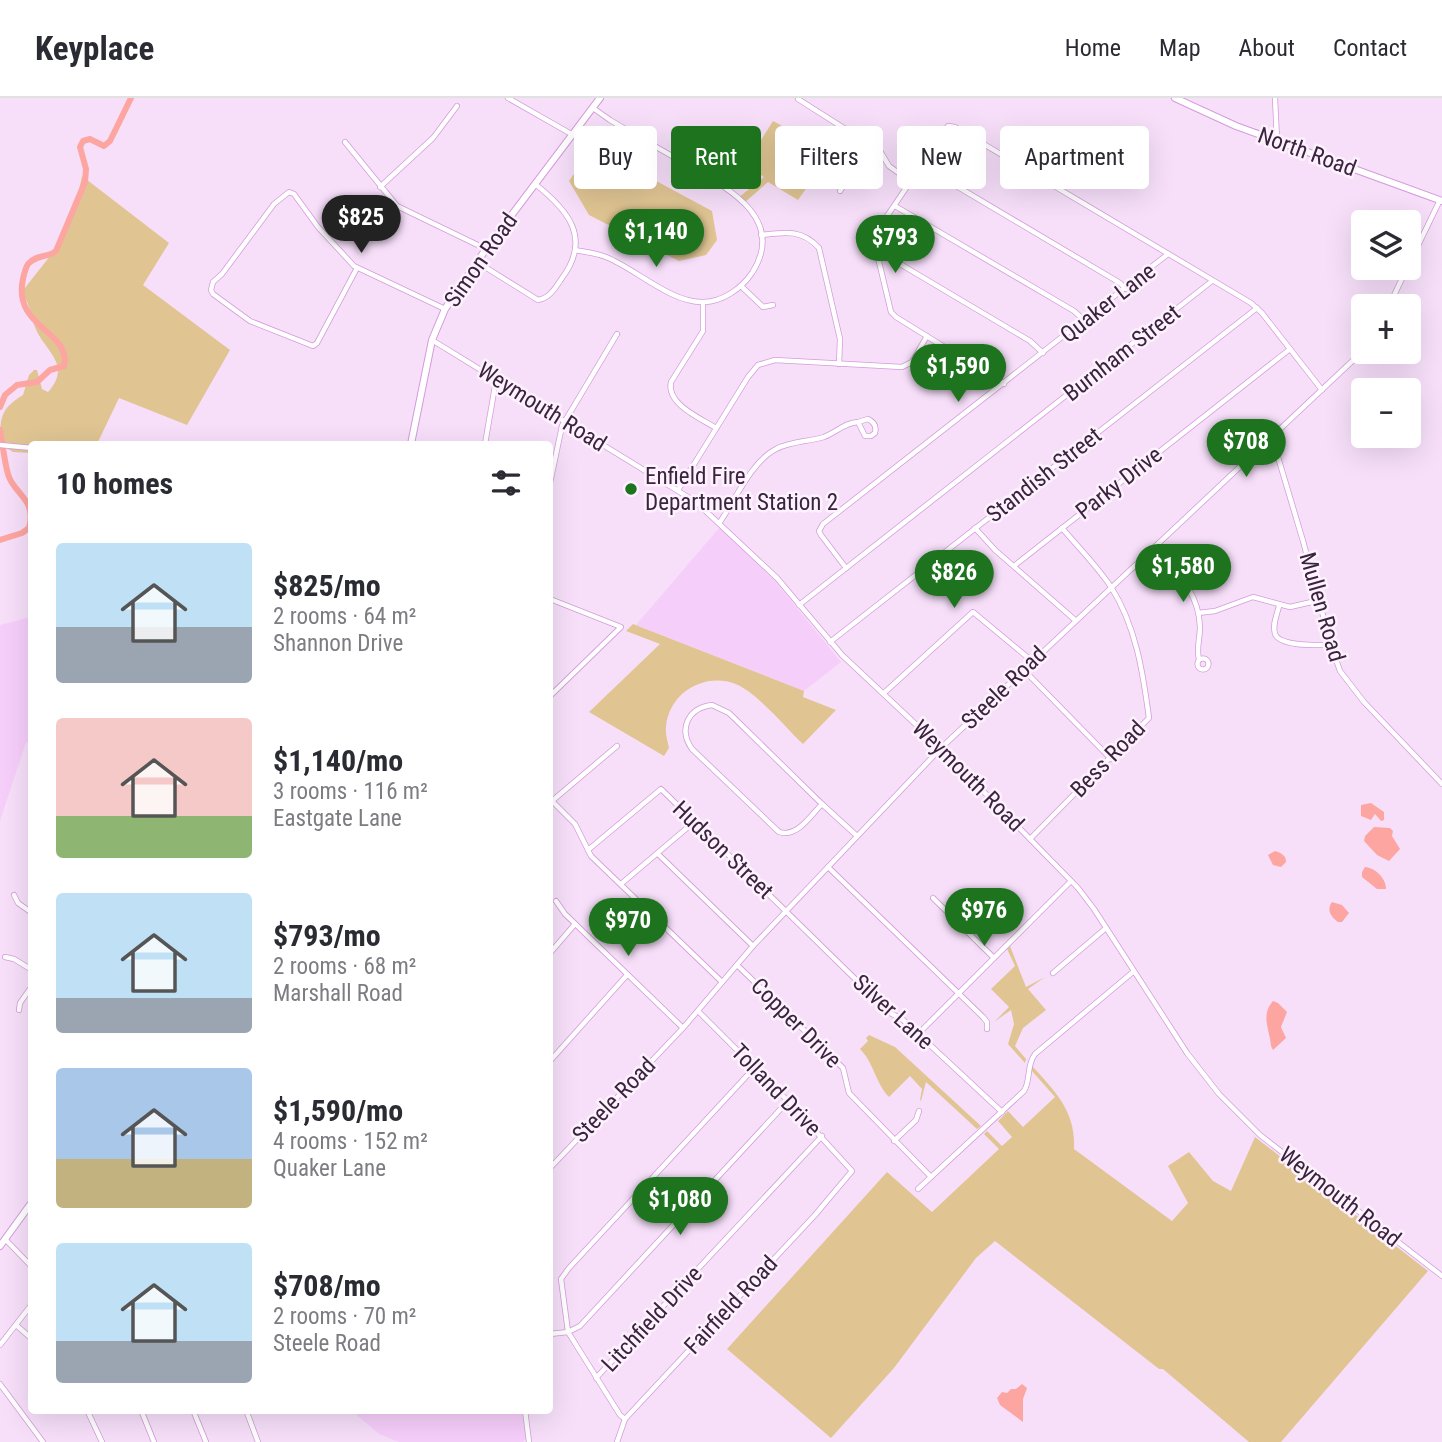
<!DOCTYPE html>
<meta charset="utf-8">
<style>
:root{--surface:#fff;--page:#f7f7f7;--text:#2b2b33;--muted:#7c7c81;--line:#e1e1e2;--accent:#1e731e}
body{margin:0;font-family:"Roboto Condensed",sans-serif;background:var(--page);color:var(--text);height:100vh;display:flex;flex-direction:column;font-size:26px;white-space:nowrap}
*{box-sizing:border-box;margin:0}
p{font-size:23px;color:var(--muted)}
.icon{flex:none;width:38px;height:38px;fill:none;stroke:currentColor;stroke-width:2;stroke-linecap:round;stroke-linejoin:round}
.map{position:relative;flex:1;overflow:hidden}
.drawer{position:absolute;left:28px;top:343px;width:525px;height:973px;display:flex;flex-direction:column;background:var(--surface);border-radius:7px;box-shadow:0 7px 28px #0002}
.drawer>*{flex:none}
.hud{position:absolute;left:574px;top:28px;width:665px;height:63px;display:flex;gap:14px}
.controls{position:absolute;left:1351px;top:112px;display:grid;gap:14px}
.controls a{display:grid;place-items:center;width:70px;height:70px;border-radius:7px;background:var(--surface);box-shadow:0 7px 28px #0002;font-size:35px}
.price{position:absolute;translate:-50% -60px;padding:0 16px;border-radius:24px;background:var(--accent);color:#fff;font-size:23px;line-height:46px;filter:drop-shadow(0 2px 4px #0008)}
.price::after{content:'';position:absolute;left:50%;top:42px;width:21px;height:16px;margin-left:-10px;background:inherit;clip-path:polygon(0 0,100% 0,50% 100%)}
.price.on{background:#222;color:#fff}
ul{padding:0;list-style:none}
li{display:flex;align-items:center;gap:21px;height:175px;padding:0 28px}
li span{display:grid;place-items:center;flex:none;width:196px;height:140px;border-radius:7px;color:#555}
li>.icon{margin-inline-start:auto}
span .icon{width:84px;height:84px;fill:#fffc;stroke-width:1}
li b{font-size:30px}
h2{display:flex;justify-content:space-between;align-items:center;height:84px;padding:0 28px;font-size:30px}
.pill{padding:0 24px;border-radius:7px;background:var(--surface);box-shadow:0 7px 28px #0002;font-size:24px;line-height:63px}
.pill.on{background:var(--accent);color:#fff}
header{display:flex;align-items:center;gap:42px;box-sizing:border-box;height:98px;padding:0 35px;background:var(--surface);border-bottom:2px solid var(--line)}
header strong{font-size:33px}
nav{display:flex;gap:38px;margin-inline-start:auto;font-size:24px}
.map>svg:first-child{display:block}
.built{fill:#f6cefa}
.green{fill:#e0c593}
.water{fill:#fda5a0}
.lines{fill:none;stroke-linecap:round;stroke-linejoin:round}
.river{stroke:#fda5a0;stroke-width:6}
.minor-casing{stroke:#d49bdb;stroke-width:6}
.major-casing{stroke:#d49bdb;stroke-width:8}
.minor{stroke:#fff;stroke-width:4.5}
.major{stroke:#fff;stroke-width:6}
.poi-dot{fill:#1e731e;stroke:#fdf1fe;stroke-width:2.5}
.labels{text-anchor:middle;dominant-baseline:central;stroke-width:5;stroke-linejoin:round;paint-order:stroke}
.street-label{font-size:23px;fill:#3a233d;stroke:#fdf1fe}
.poi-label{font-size:23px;fill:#3a233d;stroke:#fdf1fe;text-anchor:start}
</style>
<header>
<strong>Keyplace</strong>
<nav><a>Home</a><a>Map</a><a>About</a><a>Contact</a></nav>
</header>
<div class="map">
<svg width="1442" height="1344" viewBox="0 0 1442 1344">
<rect width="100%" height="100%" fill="#f7dffa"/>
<!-- built -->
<g class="built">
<path d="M720,429l55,54 66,81 -37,29 -168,-66z"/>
<path d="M31,519v128l-5,-3 -26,79v-196z"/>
<path d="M352,1313h172l3,26 -4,5h-124l-20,-8z"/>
</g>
<!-- green -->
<g class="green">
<path d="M773,23l59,31 -34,48 -30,-18 -24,21 -6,-5 26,-21 -18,-13z"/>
<path d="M593,49l119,64 5,29 -11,15 -27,6 -90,-46 -20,-34z"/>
<path d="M82,78l87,67 -26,42 87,65 -43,75 -68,-27 -22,46h-65l-1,9 -18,-1 -13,-8c0,-26 0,-35 23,-49l6,-20 5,-5h3l5,19 6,3c25,-28 -4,-41 -13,-65 -5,-12 -4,-21 -12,-32l1,-6 34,-43 8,-13 3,-5 -1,-12 8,-12z"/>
<path d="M633,526l171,67 -1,6 33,13 -33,34c-18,-17 -43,-48 -65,-59 -32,-14 -69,7 -72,42 -1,7 2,15 3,21l-5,8 -75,-44 71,-68 -34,-13z"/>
<path d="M1010,848l16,41 19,-10 -17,12 18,21 -23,18 -8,18 11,13 -1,4 -17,-19 6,-20 -3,-14 -17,12 15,-15 -18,-18 24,-23 -8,-17z"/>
<path d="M869,937l26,12 86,79 -4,3 -51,-47 -5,19 -1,-1 2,-11 -12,-13 -21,21c-14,-15 -15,-34 -29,-48l8,-8 -2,-3z"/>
<path d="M1032,968c24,26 44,46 42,83l98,72 16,-18 -20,-37 21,-14 24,29 18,10 24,-54 173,134 -147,171h-32l-86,-73h-4l-164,-128 -19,17 -82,110 -63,70 -104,-89 160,-177 45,40 67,-63 -15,-15 3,-3 15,15 10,-9 -14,-16 10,-10 15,16 32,-30 -23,-26z"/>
</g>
<!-- water -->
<g class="water">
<path d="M1371,705l13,9v8l-3,1 -6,-7 -4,6 -10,-4v-11z"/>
<path d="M1374,729l16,1 3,3 -1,5 8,13 -11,12 -12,-6 -13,-14 1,-5z"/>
<path d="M1275,753c6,2 11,4 11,11l-5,5 -8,-2 -5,-10z"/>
<path d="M1365,769c10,1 21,11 21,22h-9l-15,-12v-5z"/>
<path d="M1332,804l10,3 7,8 -7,9h-4c-7,-5 -12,-12 -6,-20z"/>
<path d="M1273,903l5,2 9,9 -6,15 5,11 -13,12 -2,-4c-1,-16 -11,-31 2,-45z"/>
<path d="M1022,1286l5,4 -4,11v23l-23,-17 -3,-7 5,-6 5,1 4,-4h5z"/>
</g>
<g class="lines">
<!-- river -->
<g class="river">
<path d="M0,309l5,-12 12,-10 20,-3 13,-12 14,-4c8,-35 -52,-38 -41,-87 1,-5 2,-10 5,-15 9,-10 19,-6 28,-13l29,-69 1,-13 -6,-22 3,-6 7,-2 14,7 6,-5 21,-43"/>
<path d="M0,332c3,15 4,30 8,44 5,20 29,24 21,54l-7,5 -22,7"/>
</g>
<!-- minor casing -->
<g class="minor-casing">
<g id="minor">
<path d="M508,0l65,37"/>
<path d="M1275,0l2,42"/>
<path d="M798,1l82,52 9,15 22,16"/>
<path d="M345,44l52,64 89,43"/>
<path d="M921,67l199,118 6,6"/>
<path d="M380,89l53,-49 24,-32"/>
<path d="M840,93l31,-47"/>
<path d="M895,108l179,105 11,10"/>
<path d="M761,137c24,-3 41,-6 58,13l21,91 -1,25"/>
<path d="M575,152c10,2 21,3 31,7 30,12 65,46 97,45 19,0 38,-13 49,-29 36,-56 -28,-87 -68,-110 -24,-14 -49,-28 -74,-43l-17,-12"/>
<path d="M878,159l12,1 140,83 13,12"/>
<path d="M477,164l61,38c12,-2 17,-12 24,-22 30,-40 6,-68 -27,-94"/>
<path d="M1409,166l31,-64"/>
<path d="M357,170l-40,75 -4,3 -63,-25 -37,-27 -2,-4 2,-8 9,-8 52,-70 15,-12 5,2 24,33 36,39 91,43"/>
<path d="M741,188l22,21 10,-2"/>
<path d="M703,204v29l-32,51c-5,22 29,36 45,46"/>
<path d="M1389,208l18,-38"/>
<path d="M432,242l264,162 81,76 65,77 99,93 137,140 16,21 93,144 32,41 41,41 182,141"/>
<path d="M1004,286l-108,-67 -5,-5 -16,-67 4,-17 69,-102 7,1 296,176 11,10 60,77"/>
<path d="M1272,339l31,104 28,104 9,26 24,31 78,82"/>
<path d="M485,346l10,-58 3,-7"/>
<path d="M0,347l32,3"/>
<path d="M550,385l12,-57 55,-92"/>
<path d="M678,392l70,-113 10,-12 17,-5 127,7 10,-5 15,-26"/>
<path d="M720,424c15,-22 32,-61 56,-73 15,-8 32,-7 48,-12 13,-5 20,-14 34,-15l7,14h6l4,-3c2,-7 -1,-11 -7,-14l-10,3"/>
<path d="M975,430l20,22 80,70"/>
<path d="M1155,449c21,24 44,45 45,80 0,11 -4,22 -1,32"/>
<path d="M1014,468l276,-217"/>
<path d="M846,470l-25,-33 -2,-4 4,-7 345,-270"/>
<path d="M550,501l71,28 -71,69"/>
<path d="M799,507l413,-324"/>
<path d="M1279,508c-2,9 -7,19 -4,28 5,13 43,11 56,11"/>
<path d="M1198,515l17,-2 38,-14 37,10 30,-7"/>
<path d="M830,544l427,-334"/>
<circle cx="1203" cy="566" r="5.5"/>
<path d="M1023,571l88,90"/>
<path d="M884,595l89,-81 59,49"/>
<path d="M712,607l17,8 93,91c-12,12 -25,34 -43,28l-87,-83c-14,-20 -4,-41 20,-44z"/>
<path d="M550,701l25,25 16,32 131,126"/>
<path d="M552,703l65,-55"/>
<path d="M822,706l35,32"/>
<path d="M1030,741l119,-121c-6,-45 -13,-92 -38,-131 -14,-21 -33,-40 -49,-59"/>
<path d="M588,752l73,-61 229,224 12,6 100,93"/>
<path d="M658,756l95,92"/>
<path d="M828,769l155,150 4,5v7"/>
<path d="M621,786l73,-62"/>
<path d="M14,797l4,8 14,10"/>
<path d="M933,800l60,59"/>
<path d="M556,803l9,13 118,114"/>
<path d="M550,855l25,-29"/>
<path d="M5,859l9,2 18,11"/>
<path d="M737,867l106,103 6,25 82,84"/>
<path d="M1053,875l53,-45"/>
<path d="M19,912l1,-7 12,-17"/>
<path d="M918,936l153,-153"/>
<path d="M550,963l77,-86"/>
<path d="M894,1043l22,-21 3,-9"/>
<path d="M550,1070l133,-140 70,-82 188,-198 422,-397"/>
<path d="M918,1091l106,-98c7,-11 2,-25 11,-37l98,-82"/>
<path d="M5,1141l27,28"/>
<path d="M16,1227l16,14"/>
<path d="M550,1236l18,-2 12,-6 208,-225"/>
<path d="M0,1247l32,-41"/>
<path d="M596,1280l226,-242"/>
<path d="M0,1286l43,58"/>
<path d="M87,1312l15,32"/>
<path d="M141,1312l13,32"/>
<path d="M193,1312l13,32"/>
<path d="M246,1312l12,32"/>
<path d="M525,1312l4,32"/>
<path d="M625,1321l-5,-4 -52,-83 -7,-53 8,-11 186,-201"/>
<path d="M617,1344l8,-23 190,-204 37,-44 -64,-70 -90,-90"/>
</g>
</g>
<!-- major casing -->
<g class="major-casing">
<g id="major">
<path d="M1175,0l61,28 206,75"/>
<path d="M411,346l21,-104 13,-31 41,-60 114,-151"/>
<path d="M0,1148l32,-44"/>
</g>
</g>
<!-- minor -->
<use href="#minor" class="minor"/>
<!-- major -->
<use href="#major" class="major"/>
</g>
<!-- markers -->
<circle class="poi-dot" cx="631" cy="391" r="7"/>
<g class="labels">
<!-- street labels -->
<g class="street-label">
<text transform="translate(1307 54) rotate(20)">North Road</text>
<text transform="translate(481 162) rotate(-55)">Simon Road</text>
<text transform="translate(1108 205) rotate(-38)">Quaker Lane</text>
<text transform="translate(1122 255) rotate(-38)">Burnham Street</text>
<text transform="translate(542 309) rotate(32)">Weymouth Road</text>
<text transform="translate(1044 377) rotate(-38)">Standish Street</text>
<text transform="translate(1119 385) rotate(-38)">Parky Drive</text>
<text transform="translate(1322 509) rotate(74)">Mullen Road</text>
<text transform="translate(1004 590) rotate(-44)">Steele Road</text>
<text transform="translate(1108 661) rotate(-46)">Bess Road</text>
<text transform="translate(968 678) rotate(45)">Weymouth Road</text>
<text transform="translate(723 752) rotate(44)">Hudson Street</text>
<text transform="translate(893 914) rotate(42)">Silver Lane</text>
<text transform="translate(796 925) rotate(45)">Copper Drive</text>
<text transform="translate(776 992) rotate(46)">Tolland Drive</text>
<text transform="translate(614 1002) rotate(-46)">Steele Road</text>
<text transform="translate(1340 1099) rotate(38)">Weymouth Road</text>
<text transform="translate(731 1207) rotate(-47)">Fairfield Road</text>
<text transform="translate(652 1221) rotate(-47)">Litchfield Drive</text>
</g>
<!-- poi labels -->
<g class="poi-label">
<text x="645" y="378">Enfield Fire<tspan x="645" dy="26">Department Station 2</tspan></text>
</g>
</g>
</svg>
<div class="controls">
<a><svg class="icon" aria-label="layers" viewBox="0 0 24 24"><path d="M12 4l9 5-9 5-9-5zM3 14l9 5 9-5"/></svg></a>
<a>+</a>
<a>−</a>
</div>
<b class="price on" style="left:361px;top:157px">$825</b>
<b class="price" style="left:656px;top:171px">$1,140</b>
<b class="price" style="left:895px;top:177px">$793</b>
<b class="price" style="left:958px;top:306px">$1,590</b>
<b class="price" style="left:1246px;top:381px">$708</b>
<b class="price" style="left:1183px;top:506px">$1,580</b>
<b class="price" style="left:954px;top:512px">$826</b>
<b class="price" style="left:984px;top:850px">$976</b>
<b class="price" style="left:628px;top:860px">$970</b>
<b class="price" style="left:680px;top:1139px">$1,080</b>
<div class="hud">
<a class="pill">Buy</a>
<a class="pill on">Rent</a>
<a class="pill">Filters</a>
<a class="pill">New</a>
<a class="pill">Apartment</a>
</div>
<section class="drawer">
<h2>10 homes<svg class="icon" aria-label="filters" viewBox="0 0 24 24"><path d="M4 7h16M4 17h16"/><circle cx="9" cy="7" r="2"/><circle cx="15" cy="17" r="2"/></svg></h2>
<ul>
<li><span style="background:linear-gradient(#bfe0f5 60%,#9aa5b1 0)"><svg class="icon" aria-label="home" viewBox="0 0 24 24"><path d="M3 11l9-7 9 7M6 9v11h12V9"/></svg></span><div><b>$825/mo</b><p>2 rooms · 64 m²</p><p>Shannon Drive</p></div></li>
<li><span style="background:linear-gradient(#f6c9c9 70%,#8fb573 0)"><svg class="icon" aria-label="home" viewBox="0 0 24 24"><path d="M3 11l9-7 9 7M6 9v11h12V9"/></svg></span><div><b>$1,140/mo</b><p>3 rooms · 116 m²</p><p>Eastgate Lane</p></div></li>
<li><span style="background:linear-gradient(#bfe0f5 75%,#9aa5b1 0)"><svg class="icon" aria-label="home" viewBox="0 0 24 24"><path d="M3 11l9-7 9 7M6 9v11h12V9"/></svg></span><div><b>$793/mo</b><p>2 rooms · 68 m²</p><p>Marshall Road</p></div></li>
<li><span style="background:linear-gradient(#a9c7e8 65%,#c2b280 0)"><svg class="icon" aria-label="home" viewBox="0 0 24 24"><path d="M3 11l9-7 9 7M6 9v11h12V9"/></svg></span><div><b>$1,590/mo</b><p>4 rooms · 152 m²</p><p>Quaker Lane</p></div></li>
<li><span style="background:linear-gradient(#bfe0f5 70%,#9aa5b1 0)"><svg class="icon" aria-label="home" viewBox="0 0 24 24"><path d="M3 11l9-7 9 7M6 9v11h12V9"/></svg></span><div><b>$708/mo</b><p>2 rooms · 70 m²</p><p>Steele Road</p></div></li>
</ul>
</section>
</div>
